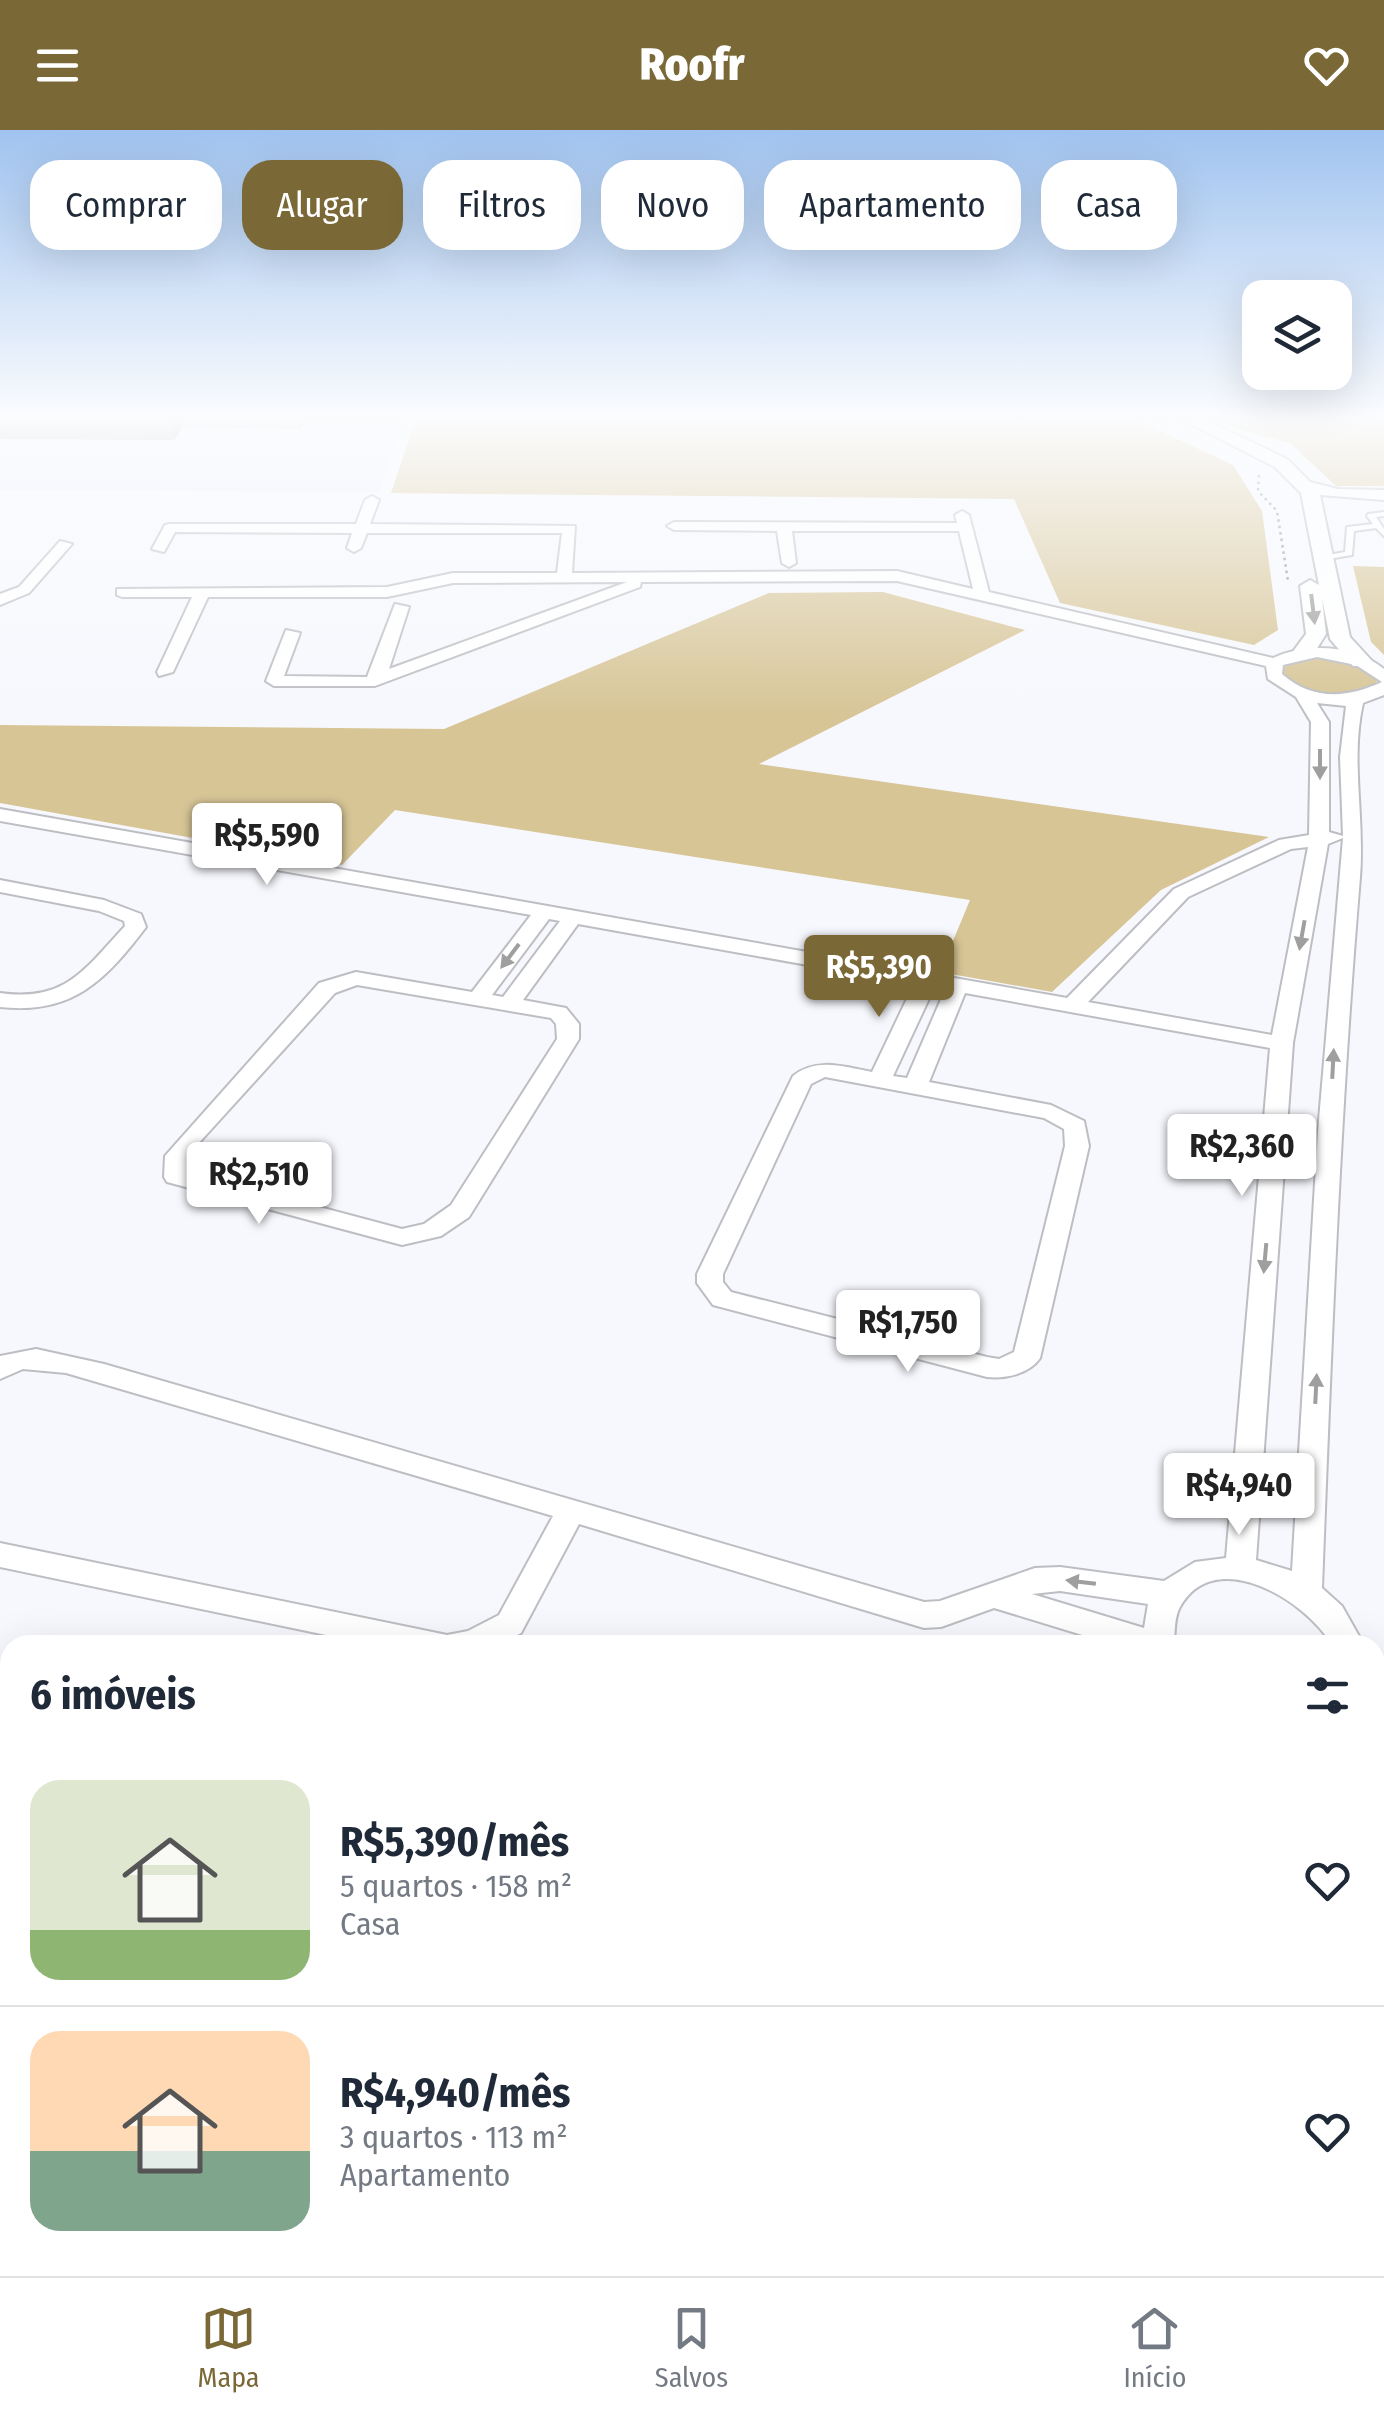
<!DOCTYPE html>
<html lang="pt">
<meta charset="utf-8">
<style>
:root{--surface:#fff;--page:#f2f2f3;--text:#1f2937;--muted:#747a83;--line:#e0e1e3;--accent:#7a6836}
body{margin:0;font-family:"Fira Sans Condensed",sans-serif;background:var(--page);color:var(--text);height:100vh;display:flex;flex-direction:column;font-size:38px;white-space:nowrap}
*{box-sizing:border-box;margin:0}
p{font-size:32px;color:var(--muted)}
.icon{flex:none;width:55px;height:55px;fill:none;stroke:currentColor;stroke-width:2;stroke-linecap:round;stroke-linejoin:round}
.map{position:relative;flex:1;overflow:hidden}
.panel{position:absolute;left:0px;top:1505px;width:1385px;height:642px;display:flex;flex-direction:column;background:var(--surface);border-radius:30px 30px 0 0;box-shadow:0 10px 40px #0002}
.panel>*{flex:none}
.guide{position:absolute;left:30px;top:30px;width:1325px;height:90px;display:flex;gap:20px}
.tools{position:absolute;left:1242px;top:150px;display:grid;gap:20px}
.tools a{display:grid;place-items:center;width:110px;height:110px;border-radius:20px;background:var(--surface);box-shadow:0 10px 40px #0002;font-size:50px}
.price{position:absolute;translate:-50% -85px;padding:0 22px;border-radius:10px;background:#fff;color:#222;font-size:32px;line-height:65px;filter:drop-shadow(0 2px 5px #0008)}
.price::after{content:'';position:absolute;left:50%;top:60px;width:30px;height:22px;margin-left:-15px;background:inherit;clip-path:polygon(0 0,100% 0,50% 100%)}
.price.on{background:var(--accent);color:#fff}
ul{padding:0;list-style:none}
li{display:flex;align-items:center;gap:30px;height:250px;padding:0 30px}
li+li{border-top:2px solid var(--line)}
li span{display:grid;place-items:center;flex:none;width:280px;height:200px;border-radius:30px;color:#555}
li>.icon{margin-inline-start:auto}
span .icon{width:120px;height:120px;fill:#fffc;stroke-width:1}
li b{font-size:42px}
h2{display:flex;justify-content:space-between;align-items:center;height:120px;padding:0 30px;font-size:42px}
.chip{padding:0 35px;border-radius:30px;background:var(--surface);box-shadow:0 10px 40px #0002;font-size:35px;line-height:90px}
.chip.on{background:var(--accent);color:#fff}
header{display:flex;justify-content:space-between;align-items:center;height:130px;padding:0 30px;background:var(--accent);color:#fff;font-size:45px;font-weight:800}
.tabs{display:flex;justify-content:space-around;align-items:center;height:140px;border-top:2px solid var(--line);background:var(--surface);font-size:28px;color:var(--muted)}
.tabs a{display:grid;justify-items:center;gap:5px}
.tabs .on{color:var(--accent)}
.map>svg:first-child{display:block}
.built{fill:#ebeefa}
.green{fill:#d7c596}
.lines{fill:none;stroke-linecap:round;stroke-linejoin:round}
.service-casing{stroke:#bdbec3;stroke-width:4}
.minor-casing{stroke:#bdbec3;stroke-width:4}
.tertiary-casing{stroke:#bdbec3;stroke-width:4}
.path{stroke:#8c8c90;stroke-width:2.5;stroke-dasharray:2.5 4;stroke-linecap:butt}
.service{fill:#fff;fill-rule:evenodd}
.minor{fill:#fff;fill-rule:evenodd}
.tertiary{fill:#fff;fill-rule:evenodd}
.wall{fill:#a4a5a9}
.shaded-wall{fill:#86868a}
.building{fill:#bfc0c5;stroke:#86868a;stroke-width:2.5}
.oneway{fill:#9f9fa0}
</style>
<header><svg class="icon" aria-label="menu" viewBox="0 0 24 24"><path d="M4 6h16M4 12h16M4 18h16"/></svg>Roofr<svg class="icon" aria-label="heart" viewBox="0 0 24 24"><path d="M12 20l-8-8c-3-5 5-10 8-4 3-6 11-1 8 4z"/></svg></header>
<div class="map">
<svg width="1384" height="2146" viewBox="0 0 1384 2146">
<rect width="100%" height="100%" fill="#f7f8fd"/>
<!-- built -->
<path class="built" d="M0,285h407l-28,77 -379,-2z"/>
<!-- green -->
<g class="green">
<path d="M417,285h709l107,50 29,46 16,119 -24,15 -194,-42 -46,-104 -623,-6z"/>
<path d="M1207,285h177v71h-48l-46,-43 -51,-13z"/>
<path d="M1353,436l31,1v88l-13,-13z"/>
<path d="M883,462l142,38 -266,134 510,73 -108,53 -109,102 -112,-20 30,-72 -575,-90 -53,55 -342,-62v-78l444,4 325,-136z"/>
<path d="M1307,527c23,0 58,2 70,24l-3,6c-32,13 -66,11 -92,-13v-6z"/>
</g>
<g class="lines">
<!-- service casing -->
<g class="service-casing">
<path id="service" d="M1384,382v4l-8,1 8,12v7l-8,-8 -22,3 -2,24 -30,5v-4l23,-4 2,-25 26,-3 -6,-8 1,-2z"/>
</g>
<!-- minor casing -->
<g class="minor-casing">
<g id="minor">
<path d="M372,366l7,4 -9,24 205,2 -3,47 325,-2 76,18 -14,-58h-167l4,32 -7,4 -7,-4 -5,-32 -103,-1 -7,-4 7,-4 283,1 -2,-8 7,-4 7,4 20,77 284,66c35,-16 81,-13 111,11v26l-21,8c-13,57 2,116 -3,174 -20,237 -29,474 -38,711l20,18 22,39h-32c-25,-44 -117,-101 -152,-38 -6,10 -5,26 -6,38h-59l-121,-37 -53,19 -17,1 -345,-104 -58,109 -23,12h-124l-374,-78v-24l447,92 21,-4 31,-16 54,-99 -487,-143 -43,-4 -23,10v-23l36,-7 68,15 820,238 16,-1 95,-33 25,-1 104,14 31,-19 31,-4 44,-510 -305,-55 -36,89 122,23 33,16 5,25 -49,212c-11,16 -35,21 -53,19l-274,-72 -16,-22v-9l96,-198c24,-19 51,-9 79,-4l42,-88 -336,-60 -55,76 43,8 13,16v15l-110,178 -28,19 -39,9 -235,-63 -3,-5 1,-21 154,-173 37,-11 116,20 59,-77 -531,-94v-12l1067,189 107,-109 105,-49 30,-5 2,-113 -15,-25 -28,-18 -2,-13 -369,-85 -256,1 -1,5 -265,99h-101l-8,-5 20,-51 14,3 -16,43 83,1 28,-73 14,3 -20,62 238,-87 -174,1 -66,14h-179l-35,75 -14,4 -2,-4 35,-75h-70l-5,-2v-6l270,-2 66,-14h104l5,-40h-195l-6,15 -7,4 -7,-4 5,-15 -177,-1 -11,20 -12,-3 13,-24 5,-1h186l9,-24zM1317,527l39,8 26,17c-35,16 -69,19 -100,-8l1,-9zM1317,573l29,3 -6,51 3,79 -14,-4v-110zM1343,708l-25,294 -26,439 -36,-11 37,-517 35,-199zM1308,717l-36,188 -184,-33 100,-105 103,-48zM549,789l11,2 -57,76 -11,-2zM357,855l194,33 5,6 1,15 -106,166 -27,19 -22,5 -214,-57 1,-15 8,-12 138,-152zM934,858l11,2 -38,88 -14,-2zM825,947l219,41 20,11 1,17 -51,206 -15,7 -12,-2 -256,-65 -8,-10v-8l88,-190zM1060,1461l88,13 -4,24 -112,-34z"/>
<path d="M60,411l12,3 -43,49 -29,12v-11l19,-7z"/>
<path d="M0,750l104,20 37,14 5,13c-41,54 -74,88 -146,80v-14c66,9 84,-23 125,-67l-1,-5 -25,-10 -99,-19z"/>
<path d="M10,1717v46l-10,3v-45z"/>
<path d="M0,1929l10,3v38l-10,-3z"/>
<path d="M564,2138h42l-2,8h-42z"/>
<path d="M728,2138h72l4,8h-73z"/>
<rect x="1150" y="2138" width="42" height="8"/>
<path d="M1259,2138h42l-1,8h-42z"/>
</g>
</g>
<!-- tertiary casing -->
<g class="tertiary-casing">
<path id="tertiary" d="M1173,285h22l92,44 23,23 28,7 46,1v10l-64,-5 30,142 22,24 -3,5h-16l-23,-27 -8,-41 4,36 -15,24h-16l-3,-5 14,-19 -6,-48 10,-6 9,5 -18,-92 -26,-26z"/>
</g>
<!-- path -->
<g class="path">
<path d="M1142,285l20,9"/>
<path d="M1259,345l-1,16 19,20 11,70"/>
</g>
<!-- service -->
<use href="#service" class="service"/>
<!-- minor -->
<use href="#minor" class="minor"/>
<!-- tertiary -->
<use href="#tertiary" class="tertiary"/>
</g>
<!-- wall -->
<path class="wall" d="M0,285h308l-7,14 -118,-2 -9,13 -174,-1z"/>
<!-- shaded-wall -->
<g class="shaded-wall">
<path d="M171,285h10l2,12 -9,13z"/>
<path d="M300,285h8l-7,14z"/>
</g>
<!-- building -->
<path class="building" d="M24,285h147l-1,1z"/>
<!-- one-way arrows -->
<defs><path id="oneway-solid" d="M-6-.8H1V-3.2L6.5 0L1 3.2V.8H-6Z" transform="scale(2.5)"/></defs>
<g class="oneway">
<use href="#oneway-solid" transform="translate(1313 479) rotate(83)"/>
<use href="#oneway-solid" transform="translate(1320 634) rotate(90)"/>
<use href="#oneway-solid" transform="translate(1302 805) rotate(100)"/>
<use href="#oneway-solid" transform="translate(510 826) rotate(127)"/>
<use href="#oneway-solid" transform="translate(1333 934) rotate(-87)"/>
<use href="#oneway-solid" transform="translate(1265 1128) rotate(95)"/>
<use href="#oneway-solid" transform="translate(1316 1259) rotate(-87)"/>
<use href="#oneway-solid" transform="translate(1081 1452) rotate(-173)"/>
</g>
<!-- sky -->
<linearGradient id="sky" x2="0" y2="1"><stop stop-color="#a0c3ef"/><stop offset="0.49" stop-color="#fbfcfe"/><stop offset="1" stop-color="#fbfcfe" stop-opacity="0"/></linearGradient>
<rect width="1384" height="586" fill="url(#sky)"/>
</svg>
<div class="tools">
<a><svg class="icon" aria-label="layers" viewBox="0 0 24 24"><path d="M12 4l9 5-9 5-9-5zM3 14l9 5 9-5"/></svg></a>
</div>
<b class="price" style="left:267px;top:758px">R$5,590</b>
<b class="price on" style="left:879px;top:890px">R$5,390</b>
<b class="price" style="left:1242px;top:1069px">R$2,360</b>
<b class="price" style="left:259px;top:1097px">R$2,510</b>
<b class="price" style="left:908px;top:1245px">R$1,750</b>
<b class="price" style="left:1239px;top:1408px">R$4,940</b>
<div class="guide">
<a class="chip">Comprar</a>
<a class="chip on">Alugar</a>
<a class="chip">Filtros</a>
<a class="chip">Novo</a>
<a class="chip">Apartamento</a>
<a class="chip">Casa</a>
</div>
<section class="panel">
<h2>6 imóveis<svg class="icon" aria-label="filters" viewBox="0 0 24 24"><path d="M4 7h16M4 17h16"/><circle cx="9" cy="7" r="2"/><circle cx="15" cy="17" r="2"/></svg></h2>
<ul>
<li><span style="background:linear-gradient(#dfe7d0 75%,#8fb573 0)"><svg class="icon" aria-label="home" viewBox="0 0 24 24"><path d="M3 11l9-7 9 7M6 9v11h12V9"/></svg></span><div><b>R$5,390/mês</b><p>5 quartos · 158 m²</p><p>Casa</p></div><svg class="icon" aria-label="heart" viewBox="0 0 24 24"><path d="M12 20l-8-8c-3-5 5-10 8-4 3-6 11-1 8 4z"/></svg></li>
<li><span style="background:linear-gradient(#ffd9b3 60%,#7fa58c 0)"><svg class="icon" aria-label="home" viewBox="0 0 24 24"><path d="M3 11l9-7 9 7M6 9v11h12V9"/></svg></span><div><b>R$4,940/mês</b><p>3 quartos · 113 m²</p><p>Apartamento</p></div><svg class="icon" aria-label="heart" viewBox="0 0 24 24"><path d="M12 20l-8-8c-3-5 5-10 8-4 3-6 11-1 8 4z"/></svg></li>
</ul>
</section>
</div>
<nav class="tabs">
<a class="on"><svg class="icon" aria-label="map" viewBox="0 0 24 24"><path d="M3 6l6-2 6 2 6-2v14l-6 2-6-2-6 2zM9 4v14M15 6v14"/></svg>Mapa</a>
<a><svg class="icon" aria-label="saved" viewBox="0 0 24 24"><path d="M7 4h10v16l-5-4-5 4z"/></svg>Salvos</a>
<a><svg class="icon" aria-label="home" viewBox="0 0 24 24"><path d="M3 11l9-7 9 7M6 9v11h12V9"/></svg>Início</a>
</nav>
